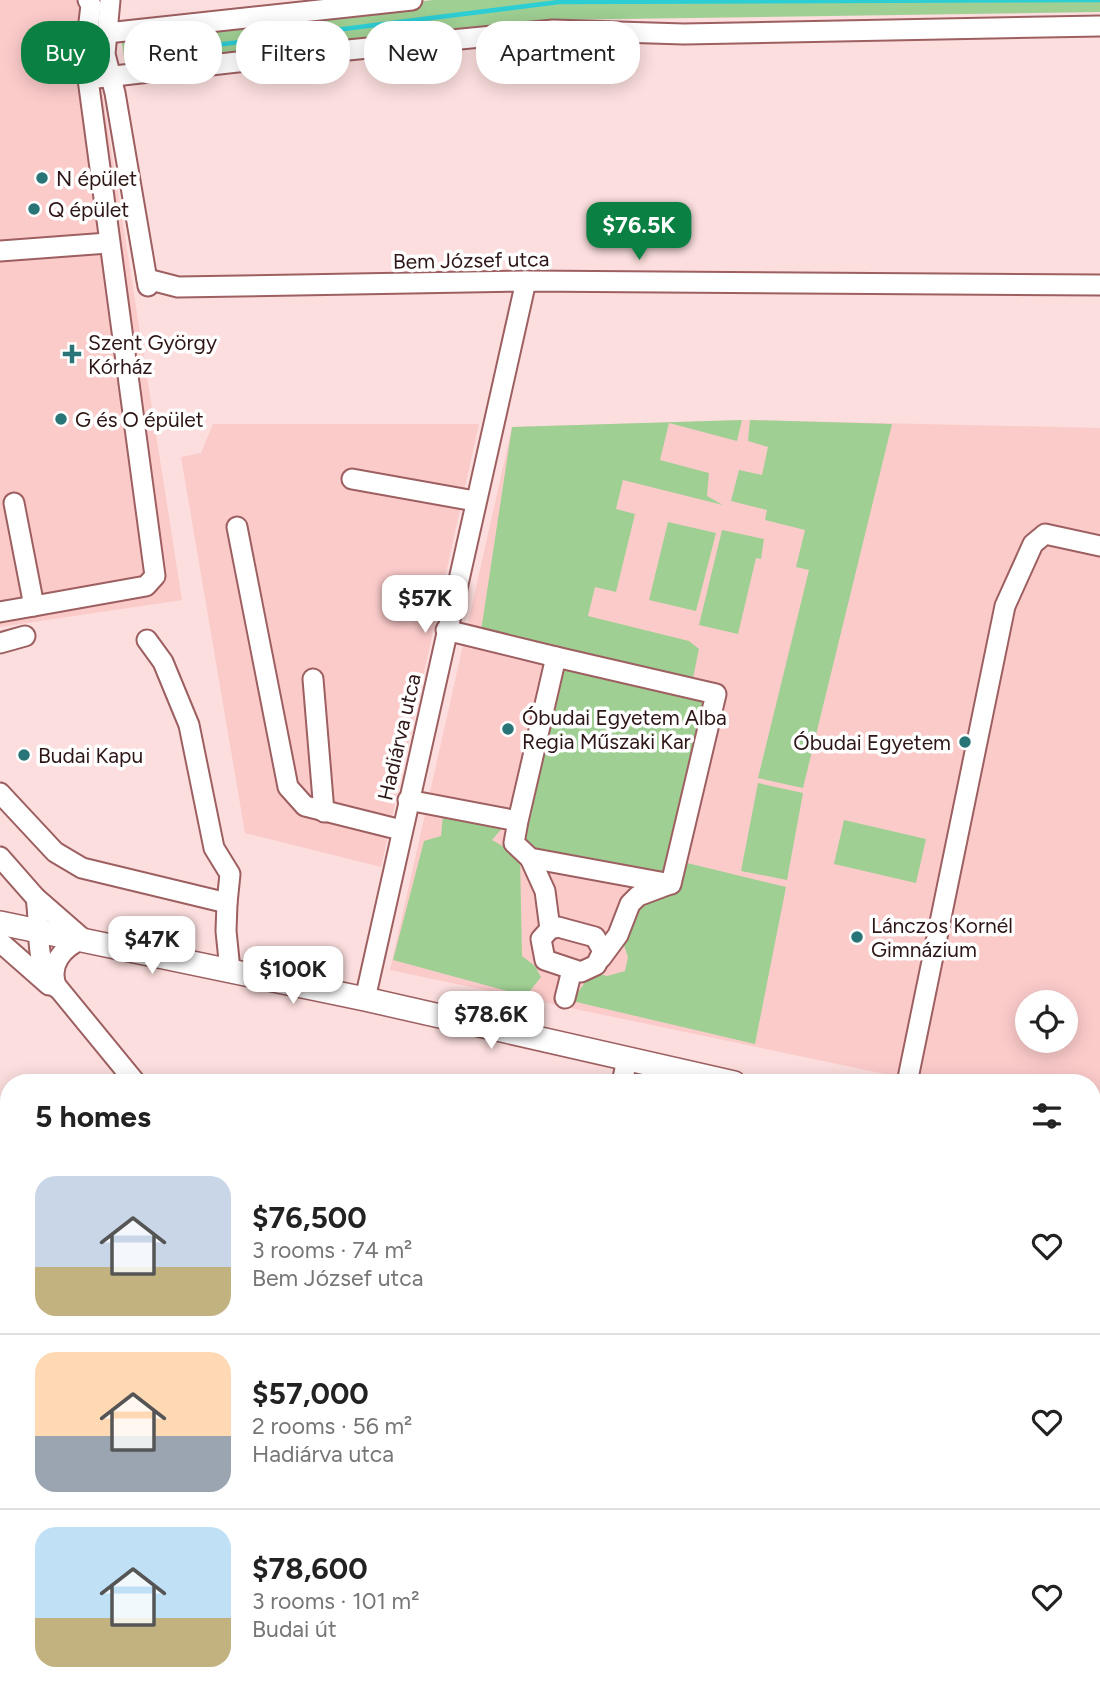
<!DOCTYPE html>
<meta charset="utf-8">
<style>
:root{--surface:#fff;--page:#f6f6f6;--text:#222;--muted:#767676;--line:#e0e0e0;--accent:#0b8043}
body{margin:0;font-family:Figtree,sans-serif;background:var(--page);color:var(--text);height:100vh;display:flex;flex-direction:column;font-size:26px;white-space:nowrap}
*{box-sizing:border-box;margin:0}
p{font-size:23px;color:var(--muted)}
.icon{flex:none;width:38px;height:38px;fill:none;stroke:currentColor;stroke-width:2;stroke-linecap:round;stroke-linejoin:round}
.map{position:relative;flex:1;overflow:hidden}
.side{position:absolute;left:0px;top:1074px;width:1101px;height:625px;display:flex;flex-direction:column;background:var(--surface);border-radius:28px 28px 0 0;box-shadow:0 4px 18px #0003}
.side>*{flex:none}
.banner{position:absolute;left:21px;top:21px;width:700px;height:63px;display:flex;gap:14px}
.tools{position:absolute;left:1015px;top:990px;display:grid;gap:14px}
.tools a{display:grid;place-items:center;width:63px;height:63px;border-radius:50%;background:var(--surface);box-shadow:0 4px 18px #0003;font-size:35px}
.price{position:absolute;translate:-50% -60px;padding:0 16px;border-radius:14px;background:#fff;color:#222;font-size:23px;line-height:46px;filter:drop-shadow(0 2px 4px #0008)}
.price::after{content:'';position:absolute;left:50%;top:42px;width:21px;height:16px;margin-left:-10px;background:inherit;clip-path:polygon(0 0,100% 0,50% 100%)}
.price.selected{background:var(--accent);color:#fff}
ul{padding:0;list-style:none}
li{display:flex;align-items:center;gap:21px;height:175px;padding:0 35px}
li+li{border-top:2px solid var(--line)}
li span{display:grid;place-items:center;flex:none;width:196px;height:140px;border-radius:21px;color:#555}
li>.icon{margin-inline-start:auto}
span .icon{width:84px;height:84px;fill:#fffc;stroke-width:1}
li b{font-size:30px}
h2{display:flex;justify-content:space-between;align-items:center;height:84px;padding:0 35px;font-size:30px}
.chip{padding:0 24px;border-radius:28px;background:var(--surface);box-shadow:0 4px 18px #0003;font-size:24px;line-height:63px}
.chip.selected{background:var(--accent);color:#fff}
.map>svg:first-child{display:block}
.built{fill:#fbcbca;fill-rule:evenodd}
.green{fill:#9fcf93}
.lines{fill:none;stroke-linecap:round;stroke-linejoin:round}
.stream{stroke:#2dcdd4;stroke-width:4.5}
.minor-casing{stroke:#9d5f60;stroke-width:23}
.major-casing{stroke:#9d5f60;stroke-width:26}
.minor{stroke:#fff;stroke-width:19}
.major{stroke:#fff;stroke-width:23}
.poi-dot{fill:#297477;stroke:#fff;stroke-width:2.5}
.labels{text-anchor:middle;dominant-baseline:central;stroke-width:7;stroke-linejoin:round;paint-order:stroke}
.poi-label{font-size:21px;fill:#2e1616;stroke:#fff;text-anchor:start}
.street-label{font-size:21px;fill:#2e1616;stroke:#fff}
</style>
<div class="map">
<svg width="1100" height="1698" viewBox="0 0 1100 1698">
<rect width="100%" height="100%" fill="#fbdedd"/>
<!-- built -->
<g class="built">
<path d="M0,0h97l-1,52 86,548 -182,27z"/>
<path d="M750,420l350,8v691l-8,-1v-35h-164l-538,-113 122,-543zM1027,1003h39v38h-39z"/>
<path d="M213,424h266l-98,443 -136,-34 -64,-376 20,-4z"/>
</g>
<!-- green -->
<g class="green">
<path d="M433,0h667v12l-550,8 -425,43 -4,-26z"/>
<path d="M742,420l-5,21 -68,-18 -9,37 49,13 -2,23 16,9 -100,-25 -7,29 19,5 -19,78 -21,-5 -7,29 101,25 10,8 -8,39 25,6 -33,168 103,25 -31,157 -183,-43 20,-29 15,4 18,-5 3,-14 -6,-17 27,-57 -135,-40 42,-186 -77,-13 33,-217z"/>
<path d="M750,420l142,4 -89,364 -45,-10 51,-208 -13,-3 9,-37 -40,-10 2,-10 -36,-9 8,-31 23,5 6,-28 -20,-6z"/>
<path d="M668,522l48,11 -20,78 -47,-11z"/>
<path d="M722,530l42,9 -3,20 -5,-1 -18,76 -39,-9z"/>
<path d="M758,783l45,10 -16,87 -46,-9z"/>
<path d="M443,815l61,11 -12,14 28,16 2,100 13,10 6,11 -15,19 -133,-36 31,-119 17,-5z"/>
<path d="M844,820l82,19 -10,44 -82,-19z"/>
</g>
<g class="lines">
<!-- stream -->
<g class="stream">
<path d="M128,56l431,-54 541,-2"/>
<path d="M386,1690l2,8"/>
</g>
<!-- minor casing -->
<g class="minor-casing">
<g id="minor">
<path d="M110,0l-5,54 10,39 33,193"/>
<path d="M107,33l305,-33"/>
<path d="M88,79l-2,-32 5,-42 -3,-5"/>
<path d="M0,251l108,-8"/>
<path d="M147,279l31,8 348,-6 574,4"/>
<path d="M352,479l123,22"/>
<path d="M14,503l20,103 112,-20 9,-10 -67,-497 229,-26 236,-23 131,4 416,-8"/>
<path d="M237,527l51,260 17,19 96,24"/>
<path d="M0,612l34,-6"/>
<path d="M446,630l110,27"/>
<path d="M147,640l16,22 26,63 25,123 16,26 -3,29"/>
<path d="M0,643l25,-7"/>
<path d="M313,679l11,133"/>
<path d="M0,793l55,59 27,16 145,35 -1,28 4,39"/>
<path d="M408,800l110,21 38,-164 160,37 -45,190 -141,-26 -16,-15 4,-22"/>
<path d="M0,857l36,41 47,41c-20,8 -36,26 -26,49"/>
<path d="M530,858l15,33 5,38"/>
<path d="M36,898c4,24 0,51 9,74l91,111"/>
<path d="M558,927l37,10 8,14 -7,14 -15,7 -36,-12 -4,-21 9,-10z"/>
<path d="M0,942l49,43"/>
<path d="M601,958l17,-23 12,-31 8,-8 32,-12"/>
<path d="M565,998l7,-28"/>
<path d="M365,999l161,-718"/>
<path d="M622,1083l5,-24"/>
<path d="M907,1083l98,-477 28,-62 12,-10 55,12"/>
<path d="M0,1205l9,14"/>
<path d="M1092,1289l8,2"/>
<path d="M0,1514l9,-1"/>
<path d="M1093,1532l7,-26"/>
<path d="M0,1645l9,-2"/>
<path d="M131,1690l2,8"/>
<path d="M293,1690l4,8"/>
<path d="M493,1690l4,8"/>
<path d="M607,1690l5,8"/>
<path d="M1008,1690l12,8"/>
<path d="M694,1698l2,-8"/>
<path d="M797,1698l3,-8"/>
<path d="M1094,1698l6,-13"/>
</g>
</g>
<!-- major casing -->
<g class="major-casing">
<g id="major">
<path d="M0,923l365,76 369,84"/>
<path d="M1092,1163l8,2"/>
</g>
</g>
<!-- minor -->
<use href="#minor" class="minor"/>
<!-- major -->
<use href="#major" class="major"/>
</g>
<!-- markers -->
<g class="poi-dot">
<circle cx="42" cy="178" r="7"/>
<circle cx="34" cy="209" r="7"/>
<path d="M68.5 343.5h7v7h7v7h-7v7h-7v-7h-7v-7h7z"/>
<circle cx="61" cy="419" r="7"/>
<circle cx="508" cy="729" r="7"/>
<circle cx="965" cy="742" r="7"/>
<circle cx="24" cy="755" r="7"/>
<circle cx="857" cy="937" r="7"/>
</g>
<g class="labels">
<!-- poi labels -->
<g class="poi-label">
<text x="56" y="178">N épület</text>
<text x="48" y="209">Q épület</text>
<text x="88" y="342">Szent György<tspan x="88" dy="24">Kórház</tspan></text>
<text x="75" y="419">G és O épület</text>
<text x="522" y="717">Óbudai Egyetem Alba<tspan x="522" dy="24">Regia Műszaki Kar</tspan></text>
<text x="951" y="742" text-anchor="end">Óbudai Egyetem</text>
<text x="38" y="755">Budai Kapu</text>
<text x="871" y="925">Lánczos Kornél<tspan x="871" dy="24">Gimnázium</tspan></text>
</g>
<!-- street labels -->
<g class="street-label">
<text transform="translate(471 260) rotate(-1)">Bem József utca</text>
<text transform="translate(399 737) rotate(-77)">Hadiárva utca</text>
</g>
</g>
</svg>
<div class="tools">
<a><svg class="icon" aria-label="locate" viewBox="0 0 24 24"><circle cx="12" cy="12" r="6"/><path d="M12 2v4M12 18v4M2 12h4M18 12h4"/></svg></a>
</div>
<b class="price selected" style="left:639px;top:262px">$76.5K</b>
<b class="price" style="left:425px;top:635px">$57K</b>
<b class="price" style="left:152px;top:976px">$47K</b>
<b class="price" style="left:293px;top:1006px">$100K</b>
<b class="price" style="left:491px;top:1051px">$78.6K</b>
<div class="banner">
<a class="chip selected">Buy</a>
<a class="chip">Rent</a>
<a class="chip">Filters</a>
<a class="chip">New</a>
<a class="chip">Apartment</a>
</div>
<section class="side">
<h2>5 homes<svg class="icon" aria-label="filters" viewBox="0 0 24 24"><path d="M4 7h16M4 17h16"/><circle cx="9" cy="7" r="2"/><circle cx="15" cy="17" r="2"/></svg></h2>
<ul>
<li><span style="background:linear-gradient(#c9d6e8 65%,#c2b280 0)"><svg class="icon" aria-label="home" viewBox="0 0 24 24"><path d="M3 11l9-7 9 7M6 9v11h12V9"/></svg></span><div><b>$76,500</b><p>3 rooms · 74 m²</p><p>Bem József utca</p></div><svg class="icon" aria-label="heart" viewBox="0 0 24 24"><path d="M12 20l-8-8c-3-5 5-10 8-4 3-6 11-1 8 4z"/></svg></li>
<li><span style="background:linear-gradient(#ffd9b3 60%,#9aa5b1 0)"><svg class="icon" aria-label="home" viewBox="0 0 24 24"><path d="M3 11l9-7 9 7M6 9v11h12V9"/></svg></span><div><b>$57,000</b><p>2 rooms · 56 m²</p><p>Hadiárva utca</p></div><svg class="icon" aria-label="heart" viewBox="0 0 24 24"><path d="M12 20l-8-8c-3-5 5-10 8-4 3-6 11-1 8 4z"/></svg></li>
<li><span style="background:linear-gradient(#bfe0f5 65%,#c2b280 0)"><svg class="icon" aria-label="home" viewBox="0 0 24 24"><path d="M3 11l9-7 9 7M6 9v11h12V9"/></svg></span><div><b>$78,600</b><p>3 rooms · 101 m²</p><p>Budai út</p></div><svg class="icon" aria-label="heart" viewBox="0 0 24 24"><path d="M12 20l-8-8c-3-5 5-10 8-4 3-6 11-1 8 4z"/></svg></li>
</ul>
</section>
</div>
